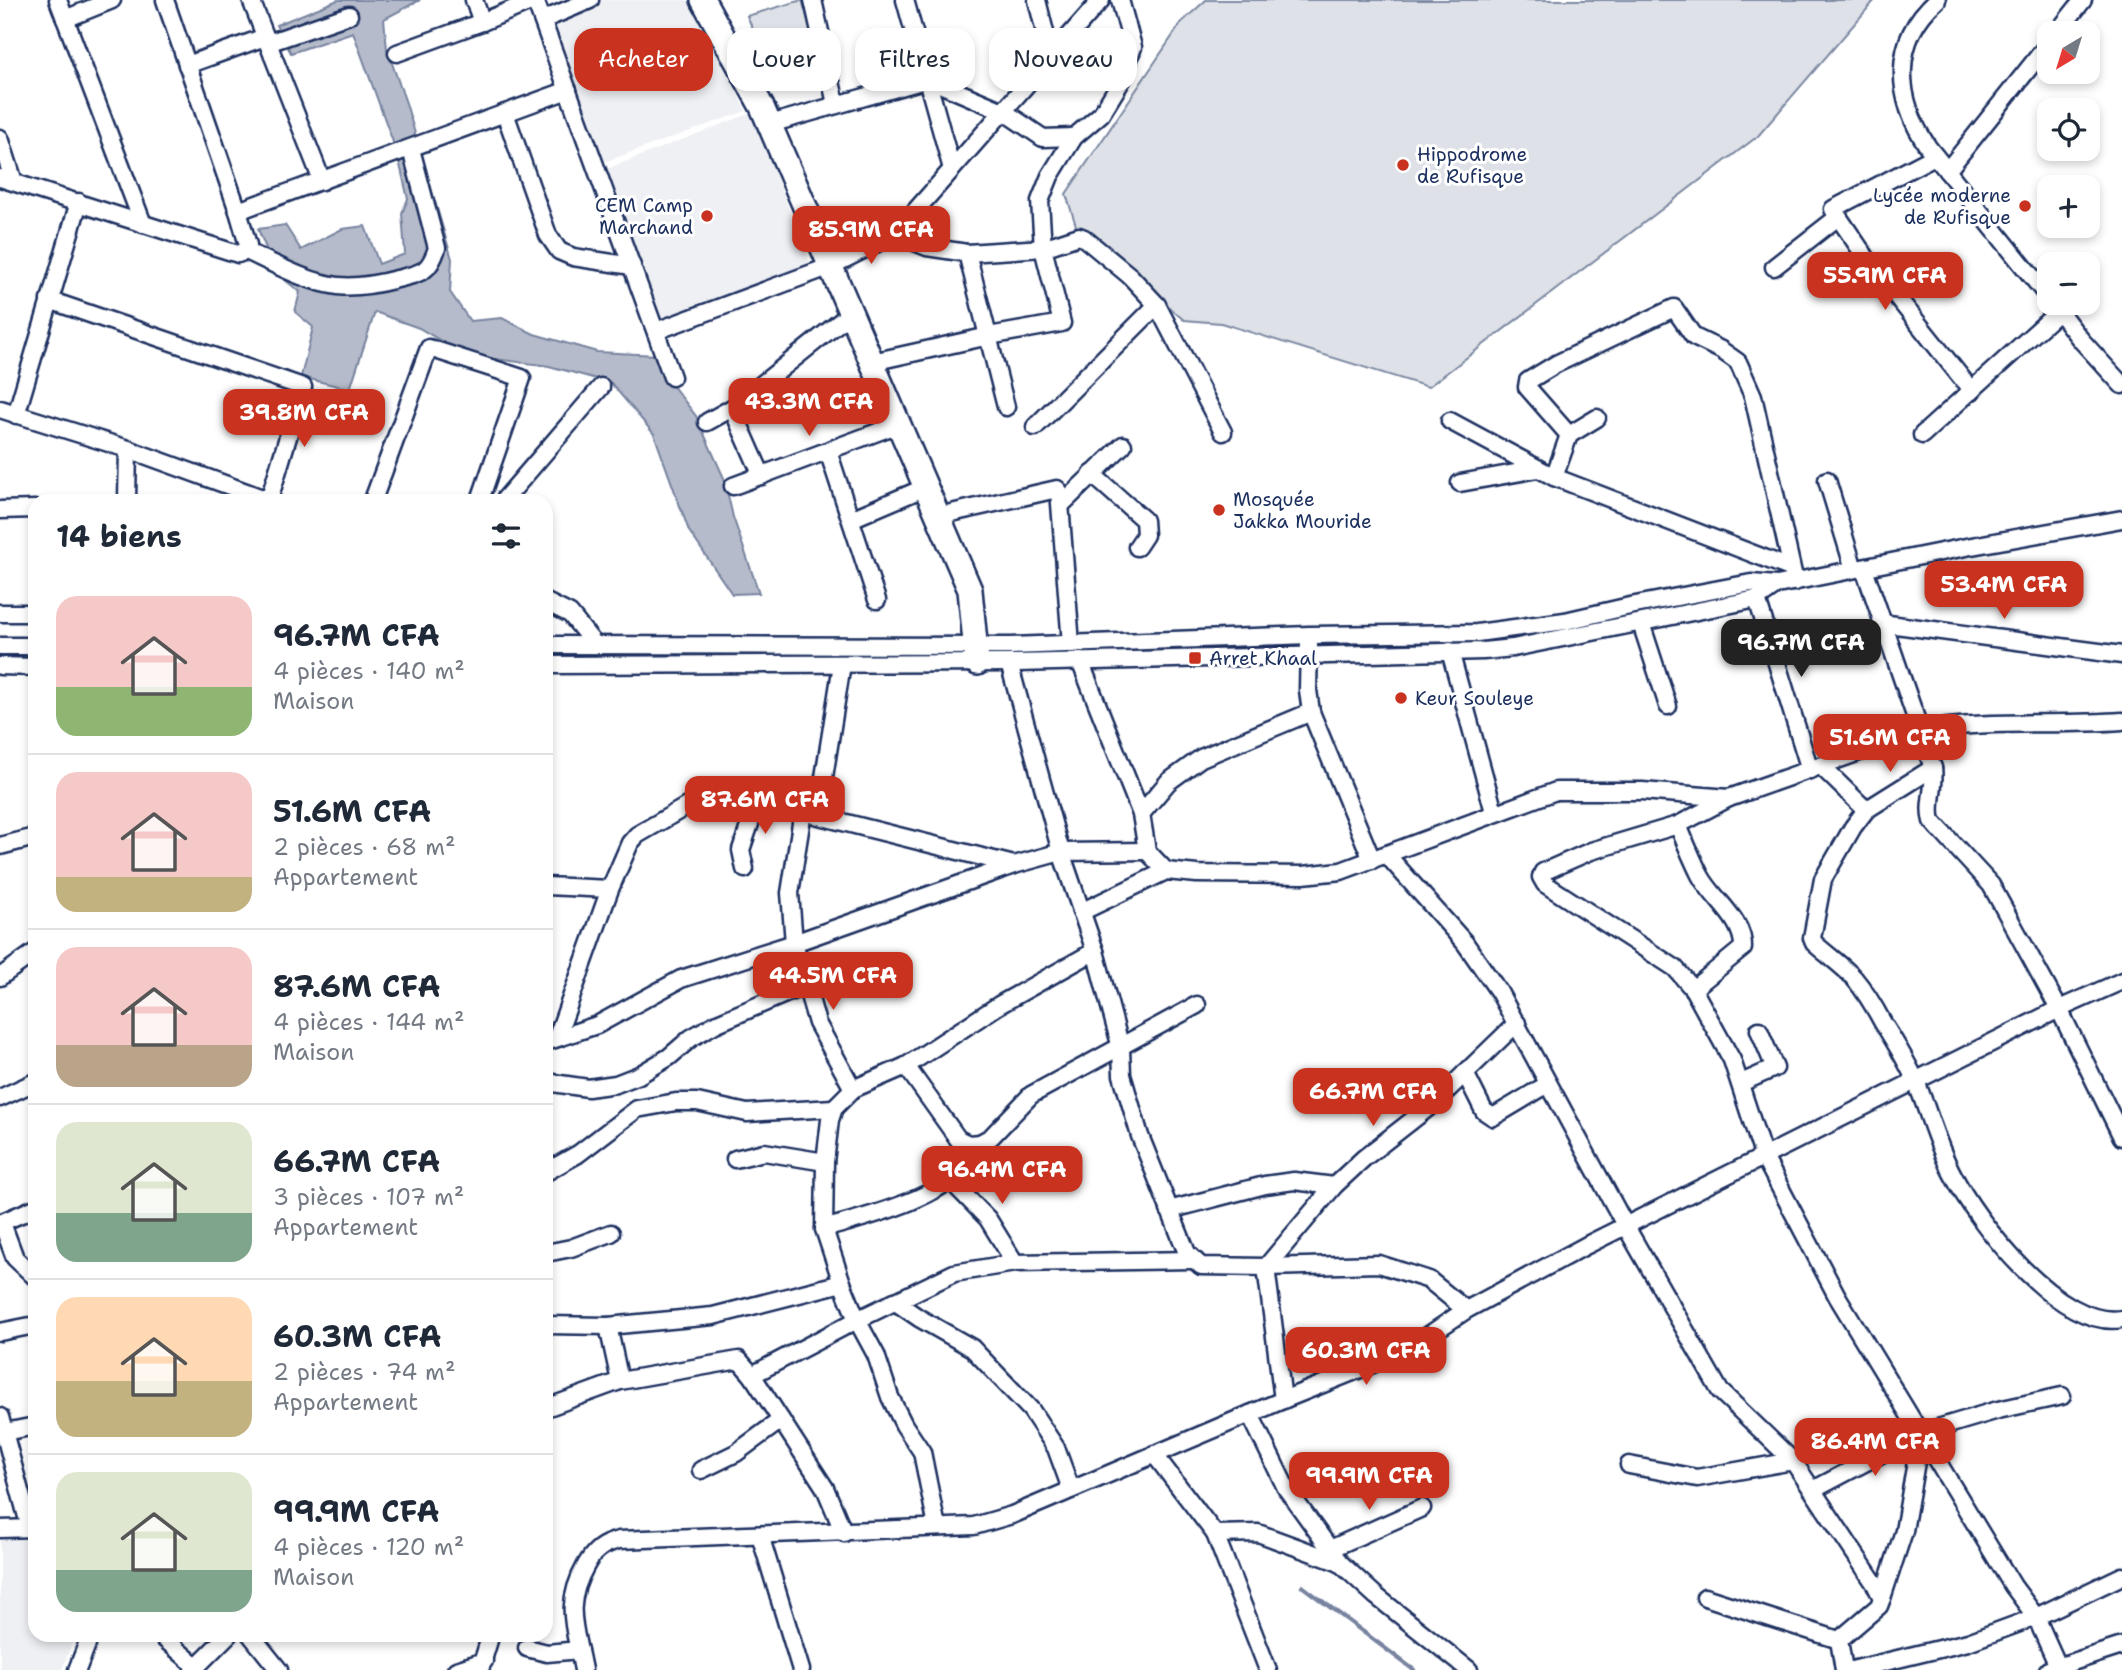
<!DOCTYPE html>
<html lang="fr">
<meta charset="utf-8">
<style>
:root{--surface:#fff;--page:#f2f2f3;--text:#1f2937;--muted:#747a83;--line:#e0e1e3;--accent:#c8321e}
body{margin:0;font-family:"Shantell Sans",sans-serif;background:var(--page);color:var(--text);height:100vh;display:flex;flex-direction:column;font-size:26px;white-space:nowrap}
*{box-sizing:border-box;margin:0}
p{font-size:23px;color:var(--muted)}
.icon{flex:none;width:38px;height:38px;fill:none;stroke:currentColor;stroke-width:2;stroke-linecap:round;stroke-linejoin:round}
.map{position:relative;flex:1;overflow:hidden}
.details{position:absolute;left:28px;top:494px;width:525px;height:1148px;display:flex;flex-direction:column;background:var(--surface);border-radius:21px;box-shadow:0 4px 10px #0003}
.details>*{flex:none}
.banner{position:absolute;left:574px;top:28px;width:665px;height:63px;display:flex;gap:14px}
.needle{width:46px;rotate:218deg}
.tools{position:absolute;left:2037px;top:21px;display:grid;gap:14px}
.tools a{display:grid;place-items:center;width:63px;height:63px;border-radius:14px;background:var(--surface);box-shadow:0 4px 10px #0003;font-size:35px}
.price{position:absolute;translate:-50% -60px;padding:0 16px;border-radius:14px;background:var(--accent);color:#fff;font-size:23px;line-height:46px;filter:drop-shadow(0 2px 4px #0008)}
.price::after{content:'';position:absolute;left:50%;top:42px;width:21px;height:16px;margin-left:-10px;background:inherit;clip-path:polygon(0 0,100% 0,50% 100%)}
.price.on{background:#222;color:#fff}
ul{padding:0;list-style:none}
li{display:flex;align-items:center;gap:21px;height:175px;padding:0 28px}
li+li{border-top:2px solid var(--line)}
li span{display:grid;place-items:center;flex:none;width:196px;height:140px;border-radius:21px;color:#555}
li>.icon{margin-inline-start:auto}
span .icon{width:84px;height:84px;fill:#fffc;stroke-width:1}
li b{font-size:30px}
h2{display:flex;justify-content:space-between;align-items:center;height:84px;padding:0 28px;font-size:30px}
.chip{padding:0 24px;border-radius:21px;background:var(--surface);box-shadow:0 4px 10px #0003;font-size:24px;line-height:63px}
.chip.on{background:var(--accent);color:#fff}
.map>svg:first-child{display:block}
.built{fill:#eff0f4}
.green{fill:#dee1e7;stroke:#7c88a2;stroke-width:2}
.water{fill:#b5bbca;stroke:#77839f;stroke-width:2}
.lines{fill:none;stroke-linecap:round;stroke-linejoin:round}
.stream{stroke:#77839f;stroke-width:4.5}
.street-casing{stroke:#1b2f5e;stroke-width:21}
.secondary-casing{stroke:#1b2f5e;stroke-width:28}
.street{stroke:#fff;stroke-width:16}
.secondary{stroke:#fff;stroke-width:23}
.poi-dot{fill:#c8321e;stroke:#fff;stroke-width:2.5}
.labels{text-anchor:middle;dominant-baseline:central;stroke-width:6;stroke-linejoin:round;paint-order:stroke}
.poi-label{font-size:19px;fill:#1b2f5e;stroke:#fff;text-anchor:start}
</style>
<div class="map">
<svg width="2122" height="1670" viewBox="0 0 2122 1670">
<rect width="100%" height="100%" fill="#fff"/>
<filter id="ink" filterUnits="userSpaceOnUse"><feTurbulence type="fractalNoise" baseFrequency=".0143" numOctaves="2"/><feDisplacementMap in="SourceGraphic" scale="14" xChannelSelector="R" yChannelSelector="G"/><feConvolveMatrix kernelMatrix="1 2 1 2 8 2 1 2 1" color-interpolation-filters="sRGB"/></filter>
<g filter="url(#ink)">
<!-- built -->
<g class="built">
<path d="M595,0h93l58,111 -142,51 -54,-142z"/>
<path d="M751,113l59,150 -148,57 -58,-150z"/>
<path d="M35,1536v98l40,1 -13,35h-62v-133z"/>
</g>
<!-- green -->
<g class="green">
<path d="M802,0l22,75 -45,14 -32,-73z"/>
<path d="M1206,0h669l-117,136 -330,251 -207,-64 -37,-3 -106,-88 -12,-38 116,-172z"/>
</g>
<!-- water -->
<path class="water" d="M338,0h82l-36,19 3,30 19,54 46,156 -2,33 20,29 32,-3 32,16 63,18 60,3 9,22 30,39 28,62 9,39 26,76 -27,1 -43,-63 -35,-97 -43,-51 -62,-17 -84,-11 -46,-27 -44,-16 -25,77 -49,-12 12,-50 -18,-15 5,-20 -24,-19 -18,-44 27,-4 16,25 41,-21 23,-3 14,38 26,-10 -3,-41 6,-14 -10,-43 -45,-124 -62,21 -15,-28z"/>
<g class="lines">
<!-- stream -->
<path class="stream" d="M1302,1586l112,84"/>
<!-- street casing -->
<g class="street-casing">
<g id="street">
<path d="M58,0l85,224"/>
<path d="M251,0l71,181"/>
<path d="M474,0l8,22"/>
<path d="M535,0l137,377"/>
<path d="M813,0l23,104"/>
<path d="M905,0l47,169"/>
<path d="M1037,0l14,57"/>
<path d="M1937,0c-47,41 -41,100 -9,147l121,151"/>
<path d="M65,19l47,-19"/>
<path d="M543,20l47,-20"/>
<path d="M2057,33l26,-33"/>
<path d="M268,43l81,-28"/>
<path d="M397,53l85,-31 53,-22"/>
<path d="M187,65l78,-28"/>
<path d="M505,113l43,122 11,16 14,6 59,9"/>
<path d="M770,124l158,-45 75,32 40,27 31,-1"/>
<path d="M0,138l14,44"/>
<path d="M1935,156l-102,53 36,53 103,129"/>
<path d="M1947,171l102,-128"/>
<path d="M0,178l238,76 8,-3 2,-6 -10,-34 -73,-211"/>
<path d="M238,211l330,-121"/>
<path d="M895,234l32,13 40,6 76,-5 36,-12 5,2 46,38 27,29 66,127"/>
<path d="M246,251c29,13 60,31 92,35 19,2 40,-2 59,-7 24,-6 32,-6 40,-31l-26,-99"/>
<path d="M967,253l39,154"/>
<path d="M1774,267l64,-50"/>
<path d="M49,300l254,87 -34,113"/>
<path d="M2054,305l27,35 41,45"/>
<path d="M656,331l175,-65 64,-32 206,-234"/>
<path d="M872,362l117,-26 73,-13 -19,-75 -3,-47 10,-25 24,-39 27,-23 21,-34 11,-33 -13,-47"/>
<path d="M732,408l30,68"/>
<path d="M0,409l128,40 140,51"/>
<path d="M16,415l63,-213"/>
<path d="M1450,421l104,56 236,91"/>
<path d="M707,422l25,-14 119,-95"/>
<path d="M1035,427l122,-122"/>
<path d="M1569,435l28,-17"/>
<path d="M1922,435l137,-124"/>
<path d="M828,451l49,149"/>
<path d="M1092,474l52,46 1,15 -8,12"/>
<path d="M1554,477l15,-42 -42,-48 1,-6 28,-17 118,-56 20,29 27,13 17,12 15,34 42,186"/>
<path d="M1827,480l27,89"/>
<path d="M1460,483l78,-14"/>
<path d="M733,486l166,-62"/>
<path d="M127,500l1,-51"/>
<path d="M373,500l56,-152 93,30 -42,122"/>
<path d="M504,500l97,-113"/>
<path d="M1061,505l62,-60"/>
<path d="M0,510l35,-1"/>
<path d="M938,516l119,-27 2,2 12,153"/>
<path d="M851,519l75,-32"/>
<path d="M1864,568l69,200c3,18 -6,36 -1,53l59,64 68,124 63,128"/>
<path d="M1757,599l53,171"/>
<path d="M546,602l24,12 25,31"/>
<path d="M0,613h35"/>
<path d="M1641,623l27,83"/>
<path d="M1881,623l241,32"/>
<path d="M1309,644l-1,46 3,22 61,148"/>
<path d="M546,645l465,1 298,-11 168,-2 88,-12 65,-15 121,-23 26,2 189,-38 156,-28"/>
<path d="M0,646h35"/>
<path d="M1450,651l44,161"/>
<path d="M1080,661l61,153 6,37 19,20"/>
<path d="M1009,663l52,189 34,99 26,97 1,27 18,61 47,117 14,13 65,1 113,-3 50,16 37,30"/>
<path d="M546,665l471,-2 466,-12 30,-3 244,-49 20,-14"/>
<path d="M0,666l35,1"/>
<path d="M1821,766l45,44"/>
<path d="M1933,768l-67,42 -13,17 -30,52 -11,59 2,5c13,12 28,22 40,35 11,13 21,30 29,45 12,19 25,40 34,61 12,29 20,61 35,89 25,50 108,157 170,146"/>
<path d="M803,811l-13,82 4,50 23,80 36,66"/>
<path d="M1141,814l27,-32 33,-24 110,-46"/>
<path d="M818,815l24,-151"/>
<path d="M1678,825l-87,26 -48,21 -2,5 4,7 130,84 18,21 39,71 31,95 74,141 176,290 23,31 22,49"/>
<path d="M0,846l35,-9"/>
<path d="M1387,855l78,88 34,49 126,233 95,166 73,70 82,123 7,14 -3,8 -40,34 5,30"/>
<path d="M745,869l-4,-19 17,-50"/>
<path d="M546,886l64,3"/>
<path d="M1081,912l85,-41 31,3 106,1 38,-4 215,-80h86l87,7 190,-67c68,-12 135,-5 203,-10"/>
<path d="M0,977l35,-25"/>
<path d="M1693,989l50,-41c1,-29 -30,-48 -43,-73 -8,-16 -15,-33 -22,-50l51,-27"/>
<path d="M557,1037l53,-148 20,-46 7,-8 62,-36 15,-6h13l287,72"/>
<path d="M546,1042l51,-17 84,-46 113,-36 220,-78 47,-13 86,-1"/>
<path d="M906,1066l52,73 10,5 12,-1 11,-6 40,-42 166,-90"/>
<path d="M1465,1073l19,38 9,6 55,-33"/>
<path d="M546,1082l42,6 28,-4 23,-9 30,-18 22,-19 24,-14 91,-39"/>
<path d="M1741,1083l34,-15 -16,-38"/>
<path d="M0,1098l35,-16"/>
<path d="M735,1159l29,-7 61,10"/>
<path d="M546,1172l32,-18 59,-45 39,-7h21l50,11 87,-5"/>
<path d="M949,1179l39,40 27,44"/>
<path d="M1169,1210l96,-25 29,-4 40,5"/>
<path d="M0,1223l35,-15"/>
<path d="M2,1223l13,35 20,19"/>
<path d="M824,1229c41,-12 113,-29 141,-63 6,-7 10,-15 15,-23"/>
<path d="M546,1253l25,-5 40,-15"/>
<path d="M894,1301l25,17 53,30 59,62 25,38 15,41"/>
<path d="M546,1325l62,1 105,-10 129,-33"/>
<path d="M608,1326l12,55"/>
<path d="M0,1332l35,-7"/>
<path d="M752,1375l105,-55 97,-47 61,-10 178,-3"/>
<path d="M1283,1400l-17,-133 68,-81 30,-28 69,-54 84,-81"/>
<path d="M546,1408l74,-27 119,-21 13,15 73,113 19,45"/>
<path d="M1250,1414l36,74 54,75 36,33 93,74"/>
<path d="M0,1417l30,111"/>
<path d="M0,1433l35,-7"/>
<path d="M1154,1454l61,80 43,-1 82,30"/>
<path d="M1629,1465l68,13 96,-17"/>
<path d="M701,1470l35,-17 45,-33"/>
<path d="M1813,1490l108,-57 77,-23 64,-14"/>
<path d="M937,1527l-15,-75 -18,-27 -14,-28 -14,-42 -19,-35 -15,-37 -18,-54 1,-67 5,-42 4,-12 19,-19 53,-23 93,-61 96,-54"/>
<path d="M0,1529l35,-1"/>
<path d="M1215,1534l53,136"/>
<path d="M760,1535l41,135"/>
<path d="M1330,1549l92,-41"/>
<path d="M1705,1597l134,43"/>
<path d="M1882,1598l22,-67 17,-98"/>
<path d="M159,1634l38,33"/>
<path d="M250,1634l29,36"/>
<path d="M527,1648l20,5 32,-3"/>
<path d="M77,1670l14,-36"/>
<path d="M193,1670l36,-36"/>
<path d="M456,1670l28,-9"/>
<path d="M480,1670l11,-36"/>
<path d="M583,1670c-8,-43 -20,-64 3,-105 8,-14 16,-21 33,-25l355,-14 38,-11 271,-115 122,-49 61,-41 121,-65 472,-236 63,-28"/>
<path d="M1852,1670l116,-28 68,-25 86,-41"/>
<path d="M2048,1670l74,-24"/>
</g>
</g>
<!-- secondary casing -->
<g class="secondary-casing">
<path id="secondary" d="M703,0l59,107 208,483 7,73"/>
</g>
<!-- street -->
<use href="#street" class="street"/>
<!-- secondary -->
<use href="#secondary" class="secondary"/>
</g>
</g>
<!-- markers -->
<g class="poi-dot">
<circle cx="1403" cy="165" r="7"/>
<circle cx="2025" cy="206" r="7"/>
<circle cx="707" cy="216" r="7"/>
<circle cx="1219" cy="510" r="7"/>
<rect x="1188" y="651" width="14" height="14" rx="3.5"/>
<circle cx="1401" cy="698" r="7"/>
</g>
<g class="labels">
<!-- poi labels -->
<g class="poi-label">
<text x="1417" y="154">Hippodrome<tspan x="1417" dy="22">de Rufisque</tspan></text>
<text x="2011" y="195" text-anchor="end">Lycée moderne<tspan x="2011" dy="22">de Rufisque</tspan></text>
<text x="693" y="205" text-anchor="end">CEM Camp<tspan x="693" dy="22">Marchand</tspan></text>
<text x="1233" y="499">Mosquée<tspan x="1233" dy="22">Jakka Mouride</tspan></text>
<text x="1209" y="658">Arret Khaal</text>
<text x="1415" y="698">Keur Souleye</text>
</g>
</g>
</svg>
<div class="tools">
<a><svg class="needle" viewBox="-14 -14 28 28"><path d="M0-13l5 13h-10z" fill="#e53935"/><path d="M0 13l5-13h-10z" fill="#747a83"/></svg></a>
<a><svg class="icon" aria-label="locate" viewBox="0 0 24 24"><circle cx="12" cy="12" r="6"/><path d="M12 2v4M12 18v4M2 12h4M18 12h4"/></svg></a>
<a>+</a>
<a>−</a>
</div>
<b class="price" style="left:871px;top:266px">85.9M CFA</b>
<b class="price" style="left:1885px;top:312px">55.9M CFA</b>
<b class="price" style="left:809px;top:438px">43.3M CFA</b>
<b class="price" style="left:304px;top:449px">39.8M CFA</b>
<b class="price" style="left:2004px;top:621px">53.4M CFA</b>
<b class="price on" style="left:1801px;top:679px">96.7M CFA</b>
<b class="price" style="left:1890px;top:774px">51.6M CFA</b>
<b class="price" style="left:765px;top:836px">87.6M CFA</b>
<b class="price" style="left:833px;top:1012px">44.5M CFA</b>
<b class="price" style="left:1373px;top:1128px">66.7M CFA</b>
<b class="price" style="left:1002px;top:1206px">96.4M CFA</b>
<b class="price" style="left:1366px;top:1387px">60.3M CFA</b>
<b class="price" style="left:1875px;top:1478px">86.4M CFA</b>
<b class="price" style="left:1369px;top:1512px">99.9M CFA</b>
<div class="banner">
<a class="chip on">Acheter</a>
<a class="chip">Louer</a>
<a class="chip">Filtres</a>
<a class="chip">Nouveau</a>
</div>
<section class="details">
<h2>14 biens<svg class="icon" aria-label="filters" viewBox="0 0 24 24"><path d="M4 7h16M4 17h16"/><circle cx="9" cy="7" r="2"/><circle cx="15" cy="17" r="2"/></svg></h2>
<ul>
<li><span style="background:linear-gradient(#f6c9c9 65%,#8fb573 0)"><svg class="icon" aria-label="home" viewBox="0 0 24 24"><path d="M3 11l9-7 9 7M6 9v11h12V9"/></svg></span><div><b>96.7M CFA</b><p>4 pièces · 140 m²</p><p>Maison</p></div></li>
<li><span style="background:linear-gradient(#f6c9c9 75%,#c2b280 0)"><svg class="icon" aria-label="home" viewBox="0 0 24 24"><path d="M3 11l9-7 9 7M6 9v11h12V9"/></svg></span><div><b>51.6M CFA</b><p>2 pièces · 68 m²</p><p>Appartement</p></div></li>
<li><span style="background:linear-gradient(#f6c9c9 70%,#b9a48a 0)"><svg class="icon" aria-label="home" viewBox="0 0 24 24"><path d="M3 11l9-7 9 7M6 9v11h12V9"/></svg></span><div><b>87.6M CFA</b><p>4 pièces · 144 m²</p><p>Maison</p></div></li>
<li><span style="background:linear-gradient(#dfe7d0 65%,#7fa58c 0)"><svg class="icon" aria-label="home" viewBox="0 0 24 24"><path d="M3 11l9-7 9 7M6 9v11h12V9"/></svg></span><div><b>66.7M CFA</b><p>3 pièces · 107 m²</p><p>Appartement</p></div></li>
<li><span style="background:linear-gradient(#ffd9b3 60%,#c2b280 0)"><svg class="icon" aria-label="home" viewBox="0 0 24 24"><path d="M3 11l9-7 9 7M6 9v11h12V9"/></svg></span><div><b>60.3M CFA</b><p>2 pièces · 74 m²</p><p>Appartement</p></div></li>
<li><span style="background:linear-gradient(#dfe7d0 70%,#7fa58c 0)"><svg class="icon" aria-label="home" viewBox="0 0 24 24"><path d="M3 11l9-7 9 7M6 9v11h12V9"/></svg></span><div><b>99.9M CFA</b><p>4 pièces · 120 m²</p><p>Maison</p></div></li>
</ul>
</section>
</div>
